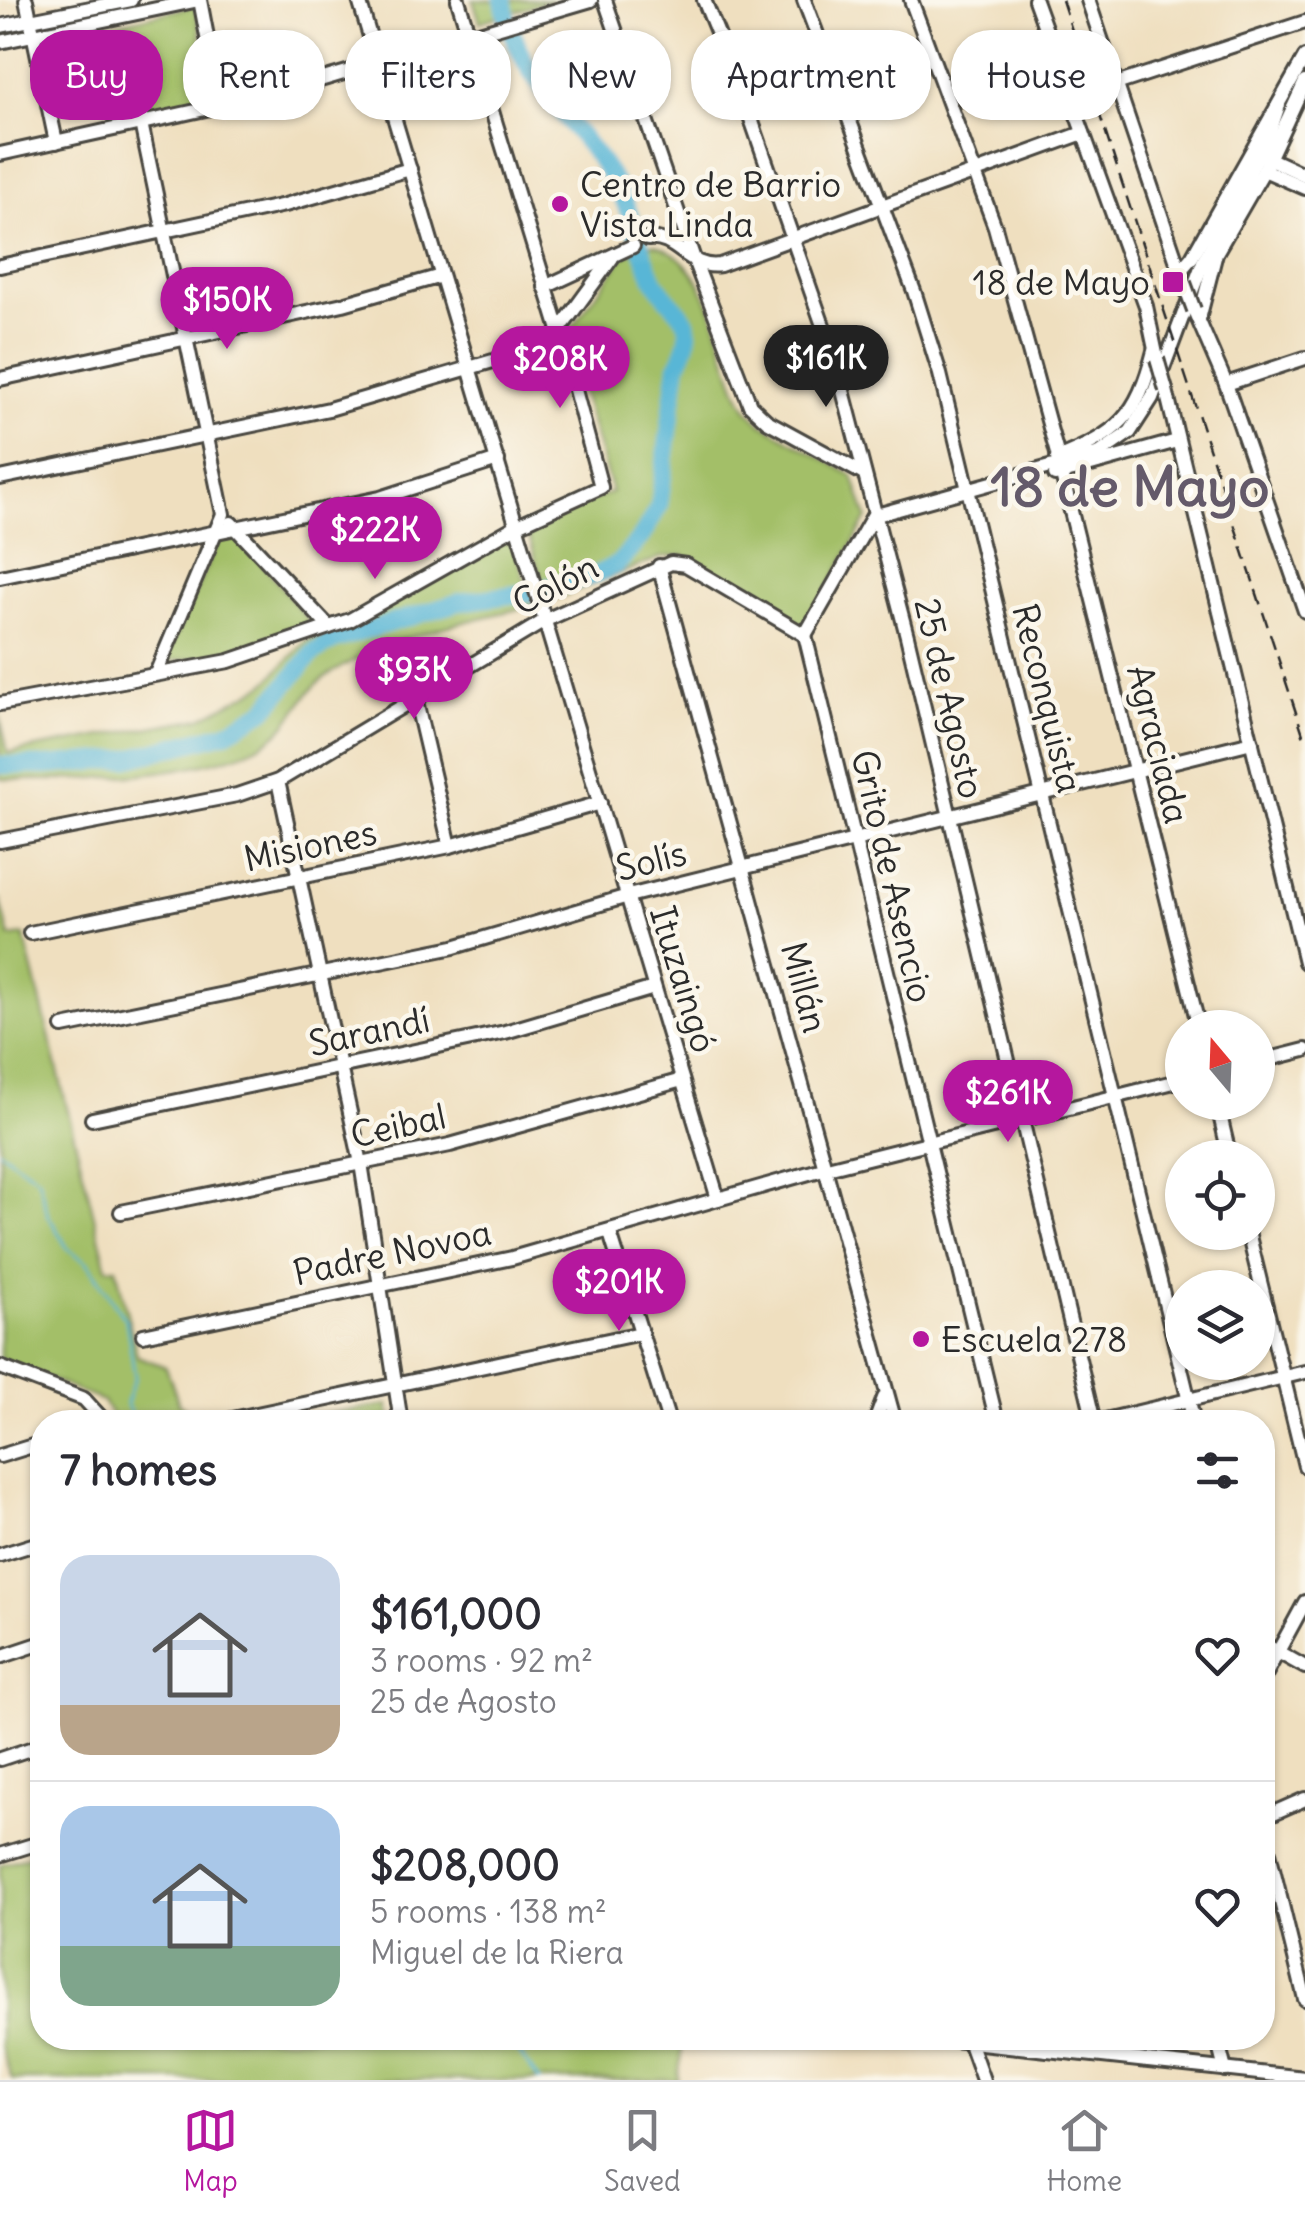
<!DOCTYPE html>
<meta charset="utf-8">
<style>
:root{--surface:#fff;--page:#f7f7f7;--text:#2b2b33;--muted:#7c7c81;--line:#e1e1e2;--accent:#b5179e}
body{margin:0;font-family:Delius,sans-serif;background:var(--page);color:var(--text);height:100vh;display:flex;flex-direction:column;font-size:38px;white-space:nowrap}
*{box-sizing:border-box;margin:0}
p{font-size:32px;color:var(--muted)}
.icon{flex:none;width:55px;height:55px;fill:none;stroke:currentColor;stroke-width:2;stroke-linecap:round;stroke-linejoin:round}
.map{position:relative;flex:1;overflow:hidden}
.side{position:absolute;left:30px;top:1410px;width:1245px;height:640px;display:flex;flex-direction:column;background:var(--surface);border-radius:40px;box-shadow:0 2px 8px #0004}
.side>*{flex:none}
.guide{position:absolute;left:30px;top:30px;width:1245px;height:90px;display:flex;gap:20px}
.needle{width:65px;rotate:341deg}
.controls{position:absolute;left:1165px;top:1010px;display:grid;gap:20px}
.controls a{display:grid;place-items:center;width:110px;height:110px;border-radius:50%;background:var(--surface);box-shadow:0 2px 8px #0004;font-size:50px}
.price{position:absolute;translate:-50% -85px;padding:0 22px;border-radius:35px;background:var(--accent);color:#fff;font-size:32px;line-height:65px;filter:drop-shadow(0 2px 5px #0008)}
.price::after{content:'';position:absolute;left:50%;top:60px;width:30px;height:22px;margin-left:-15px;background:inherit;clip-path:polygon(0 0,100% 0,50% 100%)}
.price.current{background:#222;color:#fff}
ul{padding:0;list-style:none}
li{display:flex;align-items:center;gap:30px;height:250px;padding:0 30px}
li+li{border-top:2px solid var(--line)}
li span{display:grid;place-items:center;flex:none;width:280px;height:200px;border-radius:30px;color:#555}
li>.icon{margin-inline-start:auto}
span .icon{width:120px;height:120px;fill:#fffc;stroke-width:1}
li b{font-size:42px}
h2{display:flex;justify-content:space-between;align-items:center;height:120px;padding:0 30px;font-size:42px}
.pill{padding:0 35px;border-radius:40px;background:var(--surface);box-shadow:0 2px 8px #0004;font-size:35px;line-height:90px}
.pill.current{background:var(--accent);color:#fff}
.tabs{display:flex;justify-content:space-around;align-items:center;height:140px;border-top:2px solid var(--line);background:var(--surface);font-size:28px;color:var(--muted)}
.tabs a{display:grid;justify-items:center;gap:5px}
.tabs .current{color:var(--accent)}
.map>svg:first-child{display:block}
.green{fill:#a3bf67;stroke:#677549;stroke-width:2.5}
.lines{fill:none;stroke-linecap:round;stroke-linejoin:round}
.stream{stroke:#58b6d6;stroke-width:2.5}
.river{stroke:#58b6d6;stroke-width:18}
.minor-casing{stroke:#484641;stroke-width:18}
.minor{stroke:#fff;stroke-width:12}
.rail{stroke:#2b2b2b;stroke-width:2.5;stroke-dasharray:15 8;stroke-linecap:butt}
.minor-bridge-casing{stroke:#484641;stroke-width:18;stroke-linecap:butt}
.minor-bridge{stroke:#fff;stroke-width:12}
.poi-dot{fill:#b5179e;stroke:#fbf7ec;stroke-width:4}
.labels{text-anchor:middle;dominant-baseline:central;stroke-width:9;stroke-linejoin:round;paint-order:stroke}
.poi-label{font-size:35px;fill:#2b2b2b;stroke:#fbf7ec;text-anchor:start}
.street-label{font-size:35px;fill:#2b2b2b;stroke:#fbf7ec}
.town-label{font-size:55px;font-weight:bold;fill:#645a6a;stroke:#fbf7ec}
</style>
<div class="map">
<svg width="1305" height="2080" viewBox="0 0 1305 2080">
<rect width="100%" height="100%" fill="#fbf7ec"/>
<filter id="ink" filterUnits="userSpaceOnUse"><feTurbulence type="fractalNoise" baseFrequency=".01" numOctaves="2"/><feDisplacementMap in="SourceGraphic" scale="20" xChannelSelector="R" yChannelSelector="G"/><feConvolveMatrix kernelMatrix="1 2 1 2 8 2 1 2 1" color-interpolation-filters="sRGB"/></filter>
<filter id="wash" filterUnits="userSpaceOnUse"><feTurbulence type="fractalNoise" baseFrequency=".0048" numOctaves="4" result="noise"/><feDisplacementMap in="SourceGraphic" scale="40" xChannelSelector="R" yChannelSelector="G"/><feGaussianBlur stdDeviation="2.25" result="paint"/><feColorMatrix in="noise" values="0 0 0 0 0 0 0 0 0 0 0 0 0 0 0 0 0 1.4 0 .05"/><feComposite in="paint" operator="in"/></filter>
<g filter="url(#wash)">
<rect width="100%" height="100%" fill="#efdfbf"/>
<!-- green -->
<g class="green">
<path d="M473,0h80l-73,22z"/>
<path d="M195,6l16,83 -3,13 -82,21 -20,-97z"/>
<path d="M653,244c65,18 63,114 94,165l13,14 93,53 14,42 -57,103 -7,4 -120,-70 -21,2 -114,45 -22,-75 86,-35 -47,-155 60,-82z"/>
<path d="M512,535l20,71c-69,16 -148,31 -208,72 -22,16 -33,48 -55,62 -56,36 -203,43 -269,39v-63l8,37 193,-35 63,-33 42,-44 57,-21z"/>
<path d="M226,536l19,6 66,82 -84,31 -56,6 -5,-5 52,-114z"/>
<path d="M0,898l10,39 14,-2 83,333 9,-1 21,89 29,11 13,37 25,18h-88l-13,-21 -103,-42z"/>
<path d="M388,1405l3,17h-125z"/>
<path d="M42,1852v186h641l-5,42h-666l-12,-35v-180z"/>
</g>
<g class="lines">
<!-- stream -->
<g class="stream">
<path d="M0,1151l38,27 10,37 20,34 19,13 39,59 9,56 -9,26 9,19"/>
<path d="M507,2038l32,42"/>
</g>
<!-- river -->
<path class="river" d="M0,765l46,1 80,-7 99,-26 40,-23 48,-57 20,-12 126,-39 73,-10 63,-17 23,-11 24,-28 17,-30 19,-142c27,-49 -6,-50 -24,-85 -14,-29 -21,-64 -37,-92 -39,-67 -99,-103 -114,-187"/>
</g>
</g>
<g filter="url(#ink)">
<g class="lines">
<!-- minor casing -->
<g class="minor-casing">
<g id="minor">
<path d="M26,0l30,142"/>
<path d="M200,0l20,105"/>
<path d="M359,0l359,1199"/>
<path d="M605,0l91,265 54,140 17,16 97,53"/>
<path d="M704,0l38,93 93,267 72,276 187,786"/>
<path d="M804,0l110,291 26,83 254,1048"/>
<path d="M911,0l84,227 63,230"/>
<path d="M1035,0l111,306 11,53"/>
<path d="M1088,0l96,283"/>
<path d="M0,26l131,-26"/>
<path d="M0,42l199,-42"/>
<path d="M1116,84l189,-62"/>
<path d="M141,123l82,391 -66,157"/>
<path d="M0,154l269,-59 322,-95"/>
<path d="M1270,159l35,16"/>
<path d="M1264,170l41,18"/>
<path d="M648,239c29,-4 40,31 72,26l363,-132"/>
<path d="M0,266l285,-61 125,-36"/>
<path d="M1180,271l12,-14 113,-200"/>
<path d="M545,287l88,-41"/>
<path d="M1194,310l32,74 79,227"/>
<path d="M1199,319l17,-66 48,-83 41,-88"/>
<path d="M0,379l343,-75 98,-28"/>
<path d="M1226,384l79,-26"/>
<path d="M1166,390l139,572"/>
<path d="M1057,458c62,-25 80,-41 97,-107"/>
<path d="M1055,475l122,-34"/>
<path d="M1062,475l137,553"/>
<path d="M0,478l329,-69 205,-60 18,-9 60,-82"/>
<path d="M231,523l98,104"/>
<path d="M659,566l236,856"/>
<path d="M0,577l380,-79 118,-38"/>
<path d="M805,635l192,787"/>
<path d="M805,635l68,-119 227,-63 30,-21 22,-34 51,-136 65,-125 11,-32"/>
<path d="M415,697l35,149"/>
<path d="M0,704l229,-43 121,-41 168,-95 83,-38 -42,-157 -101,-330"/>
<path d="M278,781l83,382 40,259"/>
<path d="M0,841l237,-46 41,-14 268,-161 125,-57 15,2 119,70"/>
<path d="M30,933l420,-87 150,-43"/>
<path d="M63,1027l391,-80 174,-51 624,-154"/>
<path d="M1258,1062l47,-12"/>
<path d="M1217,1102l13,56"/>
<path d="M92,1119l413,-87 149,-44"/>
<path d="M121,1212l329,-67 232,-65"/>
<path d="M1248,1232l57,234"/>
<path d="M610,1233l59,189"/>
<path d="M143,1335l369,-77 311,-89 359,-89"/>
<path d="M0,1367l84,32 21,23"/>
<path d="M228,1420l413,-87"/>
<path d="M875,1422l9,-24"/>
<path d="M1097,1422l208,-50"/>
<path d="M0,1456l42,-13"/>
<path d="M0,1555l42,-13"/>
<path d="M1262,1643l43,24"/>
<path d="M0,1657l42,-14"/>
<path d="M1262,1681l43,-79"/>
<path d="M0,1759l42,-14"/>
<path d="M1262,1818l43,-19"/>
<path d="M1262,1824l43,175"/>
<path d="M0,1855l42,-13"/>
<path d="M935,2038l370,40"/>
<path d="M968,2038l15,42"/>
<path d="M1217,2038l8,32"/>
</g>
</g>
<!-- minor -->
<use href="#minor" class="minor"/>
<!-- rail -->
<path class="rail" d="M1062,0l243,740"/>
<!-- minor-bridge casing -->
<g class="minor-bridge-casing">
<g id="minor-bridge">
<path d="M1184,283l10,27"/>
<path d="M1157,359l9,31"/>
</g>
</g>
<!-- minor-bridge -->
<use href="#minor-bridge" class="minor-bridge"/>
</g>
</g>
<!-- markers -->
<g class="poi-dot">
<circle cx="560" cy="204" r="10"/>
<rect x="1161" y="270" width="24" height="24" rx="5"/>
<circle cx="921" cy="1339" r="10"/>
</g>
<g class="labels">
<!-- poi labels -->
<g class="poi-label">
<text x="580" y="184">Centro de Barrio<tspan x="580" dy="40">Vista Linda</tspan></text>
<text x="1150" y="282" text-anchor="end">18 de Mayo</text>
<text x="941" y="1339">Escuela 278</text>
</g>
<!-- street labels -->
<g class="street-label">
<text transform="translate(555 584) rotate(-27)">Colón</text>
<text transform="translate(950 698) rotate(77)">25 de Agosto</text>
<text transform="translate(1048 698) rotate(76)">Reconquista</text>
<text transform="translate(1159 744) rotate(76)">Agraciada</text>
<text transform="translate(310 845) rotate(-12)">Misiones</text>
<text transform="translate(651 860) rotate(-14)">Solís</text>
<text transform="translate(893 876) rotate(77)">Grito de Asencio</text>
<text transform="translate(684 979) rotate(73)">Ituzaingó</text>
<text transform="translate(805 987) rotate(75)">Millán</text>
<text transform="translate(369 1031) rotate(-12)">Sarandí</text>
<text transform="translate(398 1125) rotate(-12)">Ceibal</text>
<text transform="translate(392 1252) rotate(-12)">Padre Novoa</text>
</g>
<!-- town labels -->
<g class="town-label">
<text x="1130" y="486">18 de Mayo</text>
</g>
</g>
</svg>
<div class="controls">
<a><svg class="needle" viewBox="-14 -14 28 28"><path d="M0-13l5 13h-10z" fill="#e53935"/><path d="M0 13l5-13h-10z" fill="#7c7c81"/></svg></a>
<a><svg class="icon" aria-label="locate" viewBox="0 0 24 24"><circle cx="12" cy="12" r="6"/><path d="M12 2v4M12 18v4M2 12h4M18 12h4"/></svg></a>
<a><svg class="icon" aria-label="layers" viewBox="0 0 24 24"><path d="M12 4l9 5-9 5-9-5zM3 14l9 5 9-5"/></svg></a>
</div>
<b class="price" style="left:227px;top:352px">$150K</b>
<b class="price current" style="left:826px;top:410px">$161K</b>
<b class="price" style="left:560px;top:411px">$208K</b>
<b class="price" style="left:375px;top:582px">$222K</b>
<b class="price" style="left:414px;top:722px">$93K</b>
<b class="price" style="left:1008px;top:1145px">$261K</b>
<b class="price" style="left:619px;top:1334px">$201K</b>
<div class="guide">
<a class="pill current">Buy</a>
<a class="pill">Rent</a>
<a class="pill">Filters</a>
<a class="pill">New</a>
<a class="pill">Apartment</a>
<a class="pill">House</a>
</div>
<section class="side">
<h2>7 homes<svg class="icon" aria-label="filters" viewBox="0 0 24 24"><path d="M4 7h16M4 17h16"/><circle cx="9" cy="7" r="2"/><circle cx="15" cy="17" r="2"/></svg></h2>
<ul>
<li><span style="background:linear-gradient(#c9d6e8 75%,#b9a48a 0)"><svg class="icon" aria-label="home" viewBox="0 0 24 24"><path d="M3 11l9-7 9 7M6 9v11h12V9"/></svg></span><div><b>$161,000</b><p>3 rooms · 92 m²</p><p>25 de Agosto</p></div><svg class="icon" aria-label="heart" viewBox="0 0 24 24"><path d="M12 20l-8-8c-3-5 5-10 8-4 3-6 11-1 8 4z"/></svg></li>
<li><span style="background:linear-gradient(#a9c7e8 70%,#7fa58c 0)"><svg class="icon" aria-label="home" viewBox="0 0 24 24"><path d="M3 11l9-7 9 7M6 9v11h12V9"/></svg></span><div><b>$208,000</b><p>5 rooms · 138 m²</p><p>Miguel de la Riera</p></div><svg class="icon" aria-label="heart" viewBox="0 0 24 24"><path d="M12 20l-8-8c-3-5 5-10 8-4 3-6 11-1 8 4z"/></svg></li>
</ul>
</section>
</div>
<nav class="tabs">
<a class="current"><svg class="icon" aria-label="map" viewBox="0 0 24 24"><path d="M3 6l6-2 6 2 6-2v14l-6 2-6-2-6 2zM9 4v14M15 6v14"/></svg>Map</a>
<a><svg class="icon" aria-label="saved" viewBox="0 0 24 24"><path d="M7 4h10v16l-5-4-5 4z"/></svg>Saved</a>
<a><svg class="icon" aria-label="home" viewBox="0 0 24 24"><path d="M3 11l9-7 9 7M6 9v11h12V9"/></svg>Home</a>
</nav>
